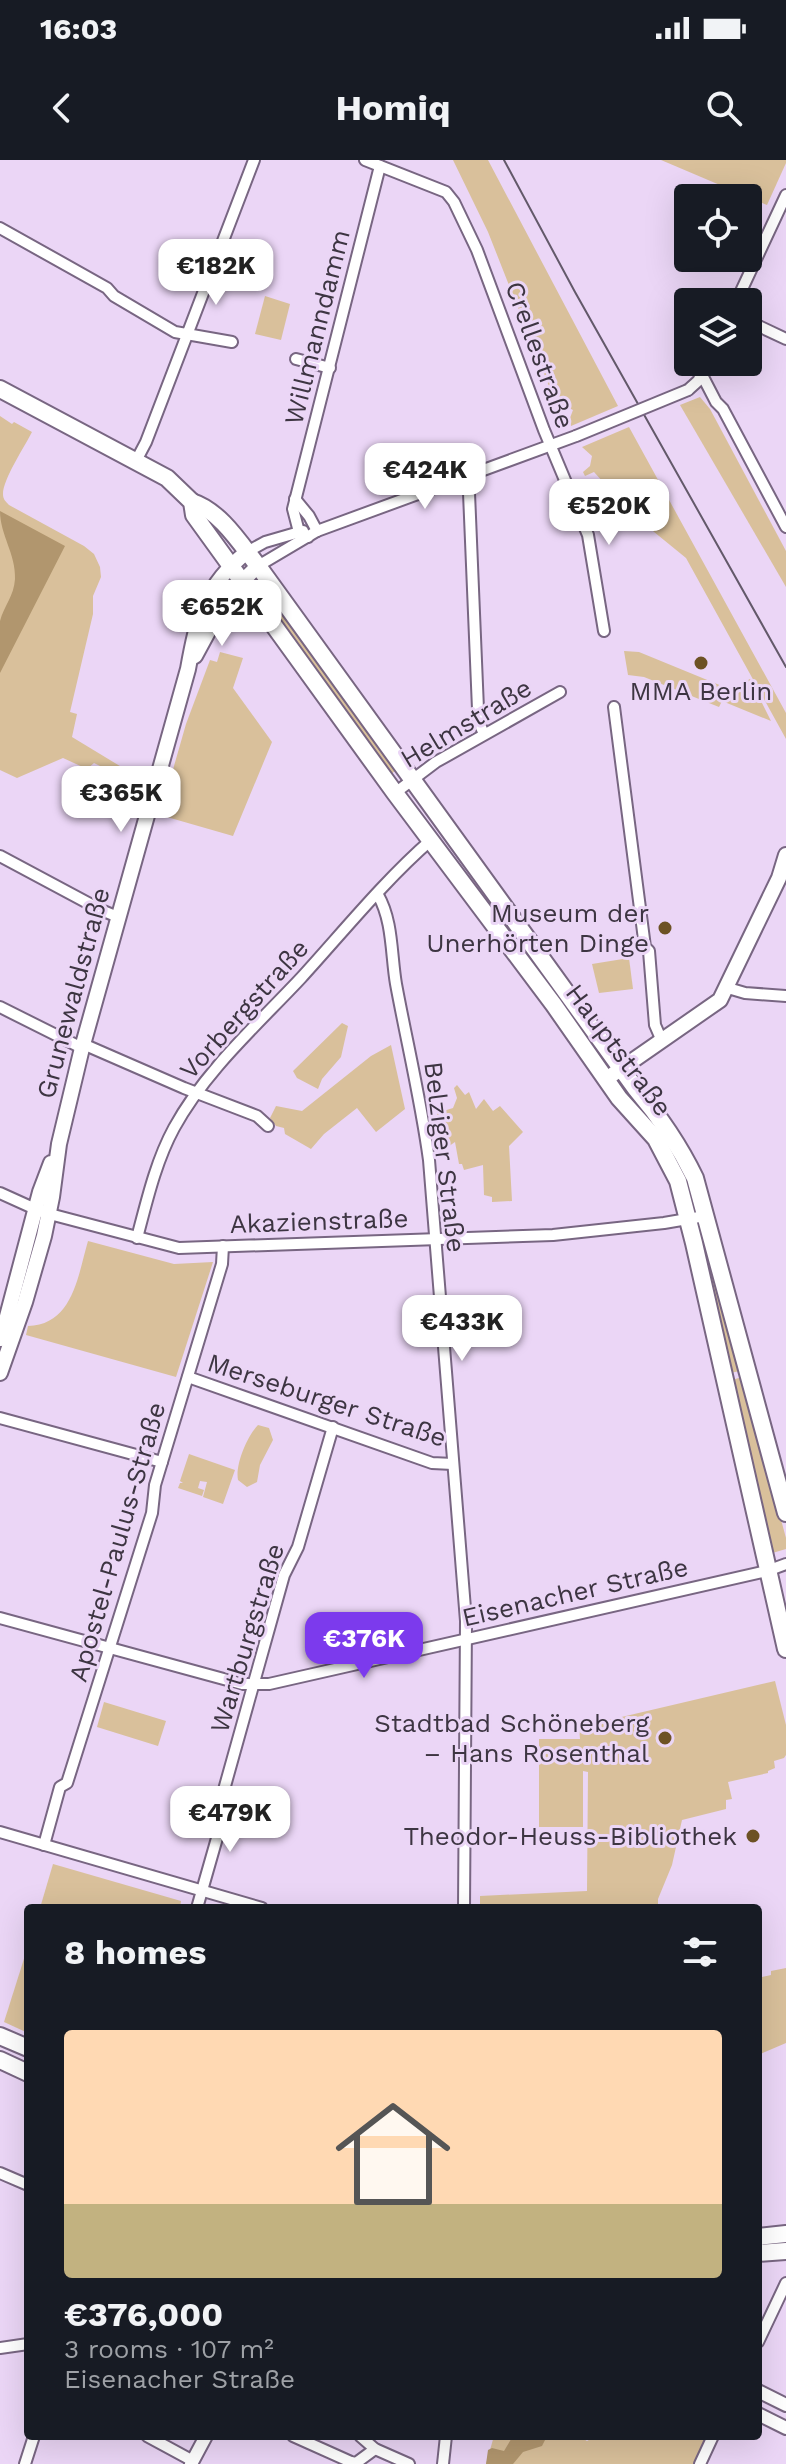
<!DOCTYPE html>
<meta charset="utf-8">
<style>
:root{--surface:#171b24;--page:#20242c;--text:#f1f3f6;--muted:#9ea1a6;--accent:#7c3aed}
body{margin:0;font-family:"Work Sans",sans-serif;background:var(--page);color:var(--text);height:100vh;display:flex;flex-direction:column;font-size:30px;white-space:nowrap}
*{box-sizing:border-box;margin:0}
p{font-size:26px;color:var(--muted)}
.icon{flex:none;width:44px;height:44px;fill:none;stroke:currentColor;stroke-width:2;stroke-linecap:round;stroke-linejoin:round}
.map{position:relative;flex:1;overflow:hidden}
.side{position:absolute;left:24px;top:1744px;width:738px;height:536px;display:flex;flex-direction:column;background:var(--surface);border-radius:8px;box-shadow:0 8px 32px #0002}
.side>*{flex:none}
.controls{position:absolute;left:674px;top:24px;display:grid;gap:16px}
.controls a{display:grid;place-items:center;width:88px;height:88px;border-radius:8px;background:var(--surface);box-shadow:0 8px 32px #0002;font-size:40px}
.price{position:absolute;translate:-50% -68px;padding:0 18px;border-radius:16px;background:#fff;color:#222;font-size:26px;line-height:52px;filter:drop-shadow(0 2px 4px #0008)}
.price::after{content:'';position:absolute;left:50%;top:48px;width:24px;height:18px;margin-left:-12px;background:inherit;clip-path:polygon(0 0,100% 0,50% 100%)}
.price.selected{background:var(--accent);color:#fff}
ul{padding:0;list-style:none}
li{display:grid;align-content:center;gap:16px;height:424px;padding:0 40px}
li span{display:grid;place-items:center;height:248px;border-radius:8px;color:#555}
li>.icon{margin-inline-start:auto}
span .icon{width:144px;height:144px;fill:#fffc;stroke-width:1}
li b{font-size:34px}
h2{display:flex;justify-content:space-between;align-items:center;height:96px;padding:0 40px;font-size:34px}
.status{display:flex;justify-content:space-between;align-items:center;height:56px;padding:0 40px;background:var(--surface);direction:ltr}
.status svg{height:22px;fill:currentColor}
header{display:flex;justify-content:space-between;align-items:center;height:104px;padding:0 40px;background:var(--surface);font-size:36px;font-weight:700}
.map>svg:first-child{display:block}
.green{fill:#d9c09b}
.forest{fill:#b1966e}
.lines{fill:none;stroke-linecap:round;stroke-linejoin:round}
.minor-casing{stroke:#786682;stroke-width:14}
.tertiary-casing{stroke:#786682;stroke-width:16}
.secondary-casing{stroke:#786682;stroke-width:18}
.primary-casing{stroke:#786682;stroke-width:20}
.minor{stroke:#fff;stroke-width:10}
.tertiary{stroke:#fff;stroke-width:12}
.secondary{stroke:#fff;stroke-width:14}
.primary{stroke:#fff;stroke-width:16}
.tram{stroke:#63596a;stroke-width:2}
.minor-bridge-casing{stroke:#786682;stroke-width:14;stroke-linecap:butt}
.minor-bridge{stroke:#fff;stroke-width:10}
.poi-dot{fill:#6d5224;stroke:#ebd6f6;stroke-width:3}
.labels{text-anchor:middle;dominant-baseline:central;stroke-width:6;stroke-linejoin:round;paint-order:stroke}
.street-label{font-size:26px;fill:#3d3542;stroke:#ebd6f6}
.poi-label{font-size:26px;fill:#3d3542;stroke:#ebd6f6;text-anchor:end}
</style>
<div class="status"><b>16:03</b><svg viewBox="0 0 49 12"><path d="M0 12V9h3v3zM5 12V6h3v6zM10 12V3h3v9zM15 12V0h3v12zM26 1h20v11H26zM47 4h2v5h-2z"/></svg></div>
<header><svg class="icon" aria-label="back" viewBox="0 0 24 24"><path d="M15 5l-7 7 7 7"/></svg>Homiq<svg class="icon" aria-label="search" viewBox="0 0 24 24"><circle cx="10" cy="10" r="6"/><path d="M15 15l6 6"/></svg></header>
<div class="map">
<svg width="786" height="2304" viewBox="0 0 786 2304">
<rect width="100%" height="100%" fill="#ebd6f6"/>
<!-- green -->
<g class="green">
<path d="M453,0h35l130,246 -47,20 -1,-8 3,-8 -12,-6h-5l-68,-172z"/>
<path d="M661,0h125v3l-19,42z"/>
<path d="M265,136l25,8 -9,36 -26,-6z"/>
<path d="M700,237l10,12 76,142v36l-106,-182z"/>
<path d="M0,256l12,8 2,-2 18,10c-7,14 -29,47 -29,62 0,5 2,7 6,11l75,41 10,8 6,13 1,10 -8,19v18l-23,98 7,2 -5,23 66,40 -2,7 -42,-21 -7,6 -24,-11 -46,20 -17,-8z"/>
<path d="M629,267l157,286v26l-100,-181 -54,-44 -38,-42 -9,4 -2,-4 7,-6 2,-10 -10,-9z"/>
<path d="M268,430l129,178 -7,8 -130,-180z"/>
<path d="M624,491l15,1 100,41 5,-11 6,-3 21,42 -49,-20 -3,6 -75,-30 -16,-2z"/>
<path d="M220,492l23,6 -10,30 39,54 -39,94 -73,-21 26,-91 24,-64 7,2z"/>
<path d="M629,798l4,31 -34,4 -7,-29z"/>
<path d="M342,863l6,3 -7,31 -19,22 -4,10 -21,-11 -4,-7z"/>
<path d="M391,885l14,64 -29,23 -19,-24 -33,26 -13,15 -26,-15 -1,-6 -8,-2 -6,-8 6,-12 26,5 69,-55z"/>
<path d="M457,925l8,10 4,-3 7,17 8,-10 9,12 7,-5 23,26 -14,14 3,55 -20,1v-5l-8,-2 -1,-30 -19,5 -2,-6h-3l-4,-22 -13,9 -5,-38 16,-5 4,-10 -3,-10z"/>
<path d="M705,1080l35,131 -10,2 -31,-131z"/>
<path d="M88,1081l86,23 39,-2 -37,115 -150,-42 2,-9c45,-1 50,-51 60,-85z"/>
<path d="M742,1217l44,161v11l-17,5 -37,-174z"/>
<path d="M258,1265l11,3 4,12 -13,25 -3,17 -10,5 -9,-7c-3,-15 9,-44 20,-55z"/>
<path d="M189,1294l46,16 -12,34 -20,-7 4,-15 -7,-1 -2,7 6,2 -2,6 -24,-8 2,-5h3l-3,-2z"/>
<path d="M775,1521l11,44v30l-2,3 -10,3 1,7 -7,3v2l-40,9 4,17 -6,1v9l-44,11 -10,45 -14,34v9h-178v-12l107,-5 1,-119 -5,-1v56h-44v-88h41l-1,-12z"/>
<path d="M104,1542l62,19 -8,25 -61,-19z"/>
<path d="M53,1704l128,37 -1,7h-140z"/>
<path d="M28,1786v87l-24,-11z"/>
<path d="M786,1808v75l-28,12v-77l13,-3v-4z"/>
<path d="M494,2276h85l8,5 9,-5h110l-13,28h-207z"/>
</g>
<!-- forest -->
<g class="forest">
<path d="M0,351l65,35 -65,127c0,-15 0,-37 0,-52 4,-15 14,-25 15,-42 1,-25 -15,-44 -15,-68z"/>
<path d="M513,2276h34l-5,10 -19,6 -10,12h-27l2,-14 4,-2 12,3z"/>
</g>
<g class="lines">
<!-- minor casing -->
<g class="minor-casing">
<g id="minor">
<path d="M365,0l81,32 8,10 23,48 67,180 44,105 16,96"/>
<path d="M0,68l107,60 7,8 61,36 57,10"/>
<path d="M736,142l50,-107"/>
<path d="M748,161l38,18"/>
<path d="M296,199l34,9"/>
<path d="M702,215l14,27 7,7 63,118"/>
<path d="M688,230l10,-9 10,-19"/>
<path d="M136,301l10,-19 108,-282"/>
<path d="M464,319l5,14 9,216 2,16 4,9"/>
<path d="M295,339l14,17 8,15"/>
<path d="M308,377l-9,-5 -6,-23 87,-343"/>
<path d="M247,392l18,-10 38,-11"/>
<path d="M258,406l59,-35 259,-95"/>
<path d="M614,547l31,240 4,4 6,74 7,16"/>
<path d="M395,633l41,-31 124,-70"/>
<path d="M0,696l101,54 17,7"/>
<path d="M378,735c15,26 13,60 18,89 11,59 25,117 33,176l37,461 -2,287"/>
<path d="M728,828l17,5 41,3"/>
<path d="M0,847l82,41"/>
<path d="M83,884l101,44 73,28 11,10"/>
<path d="M0,1033l42,19 137,36 374,-13 111,-12 41,-7"/>
<path d="M137,1078c10,-38 19,-77 37,-110 31,-57 83,-103 127,-150 42,-46 83,-97 130,-138"/>
<path d="M188,1217l244,86 21,1"/>
<path d="M0,1258l162,44"/>
<path d="M0,1458l242,66h27l498,-113 19,-7"/>
<path d="M0,1672l262,76"/>
<path d="M44,1685l16,-58 7,-4 85,-270 3,-28 67,-221 1,-18"/>
<path d="M197,1748l24,-84 -1,-20 64,-229 14,-28 35,-120"/>
<path d="M0,2013l28,12"/>
<path d="M758,2182l28,-59"/>
<path d="M0,2188l28,-4"/>
<path d="M147,2276l46,25"/>
<path d="M293,2276l58,26 5,1 19,-14"/>
<path d="M360,2276l15,13 34,15"/>
<path d="M25,2304l9,-28"/>
<path d="M443,2304l3,-28"/>
<path d="M700,2304l13,-28"/>
</g>
</g>
<!-- tertiary casing -->
<g class="tertiary-casing">
<g id="tertiary">
<path d="M758,2231l28,14"/>
<path d="M758,2254l28,14"/>
<path d="M191,2304l15,-28"/>
</g>
</g>
<!-- secondary casing -->
<g class="secondary-casing">
<g id="secondary">
<path d="M195,496l33,-61 30,-29"/>
<path d="M612,915l108,-75 59,-122 7,-23"/>
<path d="M1,1179l39,-147 11,-29"/>
<path d="M0,1213l25,-71 19,-66 8,-39 7,-53 23,-96 106,-379c9,-50 17,-84 59,-117"/>
</g>
</g>
<!-- primary casing -->
<g class="primary-casing">
<g id="primary">
<path d="M0,229l167,89 25,24 2,13 201,278 159,212 65,93 37,41 22,42 16,62 92,406"/>
<path d="M192,342c28,9 48,41 66,64l378,523c24,28 43,56 59,89l91,335"/>
<path d="M0,1876l28,12"/>
<path d="M0,1900l28,13"/>
<path d="M758,2077l28,-3"/>
<path d="M758,2093l28,-2"/>
</g>
</g>
<!-- minor -->
<use href="#minor" class="minor"/>
<!-- tertiary -->
<use href="#tertiary" class="tertiary"/>
<!-- secondary -->
<use href="#secondary" class="secondary"/>
<!-- primary -->
<use href="#primary" class="primary"/>
<!-- tram -->
<path class="tram" d="M504,0l71,132 211,375"/>
<!-- minor-bridge casing -->
<g class="minor-bridge-casing">
<path id="minor-bridge" d="M576,276l112,-46"/>
</g>
<!-- minor-bridge -->
<use href="#minor-bridge" class="minor-bridge"/>
</g>
<!-- markers -->
<g class="poi-dot">
<circle cx="701" cy="503" r="8"/>
<circle cx="665" cy="768" r="8"/>
<circle cx="665" cy="1578" r="8"/>
<circle cx="753" cy="1676" r="8"/>
</g>
<g class="labels">
<!-- street labels -->
<g class="street-label">
<text transform="translate(317 167) rotate(-76)">Willmanndamm</text>
<text transform="translate(540 195) rotate(70)">Crellestraße</text>
<text transform="translate(466 563) rotate(-31)">Helmstraße</text>
<text transform="translate(73 833) rotate(-75)">Grunewaldstraße</text>
<text transform="translate(244 849) rotate(-48)">Vorbergstraße</text>
<text transform="translate(619 890) rotate(53)">Hauptstraße</text>
<text transform="translate(445 997) rotate(83)">Belziger Straße</text>
<text transform="translate(319 1061) rotate(-2)">Akazienstraße</text>
<text transform="translate(327 1240) rotate(18)">Merseburger Straße</text>
<text transform="translate(117 1382) rotate(-74)">Apostel-Paulus-Straße</text>
<text transform="translate(575 1432) rotate(-13)">Eisenacher Straße</text>
<text transform="translate(247 1478) rotate(-73)">Wartburgstraße</text>
</g>
<!-- poi labels -->
<g class="poi-label">
<text x="701" y="531" text-anchor="middle">MMA Berlin</text>
<text x="649" y="753">Museum der<tspan x="649" dy="30">Unerhörten Dinge</tspan></text>
<text x="649" y="1563">Stadtbad Schöneberg<tspan x="649" dy="30">– Hans Rosenthal</tspan></text>
<text x="737" y="1676">Theodor-Heuss-Bibliothek</text>
</g>
</g>
</svg>
<div class="controls">
<a><svg class="icon" aria-label="locate" viewBox="0 0 24 24"><circle cx="12" cy="12" r="6"/><path d="M12 2v4M12 18v4M2 12h4M18 12h4"/></svg></a>
<a><svg class="icon" aria-label="layers" viewBox="0 0 24 24"><path d="M12 4l9 5-9 5-9-5zM3 14l9 5 9-5"/></svg></a>
</div>
<b class="price" style="left:216px;top:147px">€182K</b>
<b class="price" style="left:425px;top:351px">€424K</b>
<b class="price" style="left:609px;top:387px">€520K</b>
<b class="price" style="left:222px;top:488px">€652K</b>
<b class="price" style="left:121px;top:674px">€365K</b>
<b class="price" style="left:462px;top:1203px">€433K</b>
<b class="price selected" style="left:364px;top:1520px">€376K</b>
<b class="price" style="left:230px;top:1694px">€479K</b>
<section class="side">
<h2>8 homes<svg class="icon" aria-label="filters" viewBox="0 0 24 24"><path d="M4 7h16M4 17h16"/><circle cx="9" cy="7" r="2"/><circle cx="15" cy="17" r="2"/></svg></h2>
<ul>
<li><span style="background:linear-gradient(#ffd9b3 70%,#c2b280 0)"><svg class="icon" aria-label="home" viewBox="0 0 24 24"><path d="M3 11l9-7 9 7M6 9v11h12V9"/></svg></span><div><b>€376,000</b><p>3 rooms · 107 m²</p><p>Eisenacher Straße</p></div></li>
</ul>
</section>
</div>
